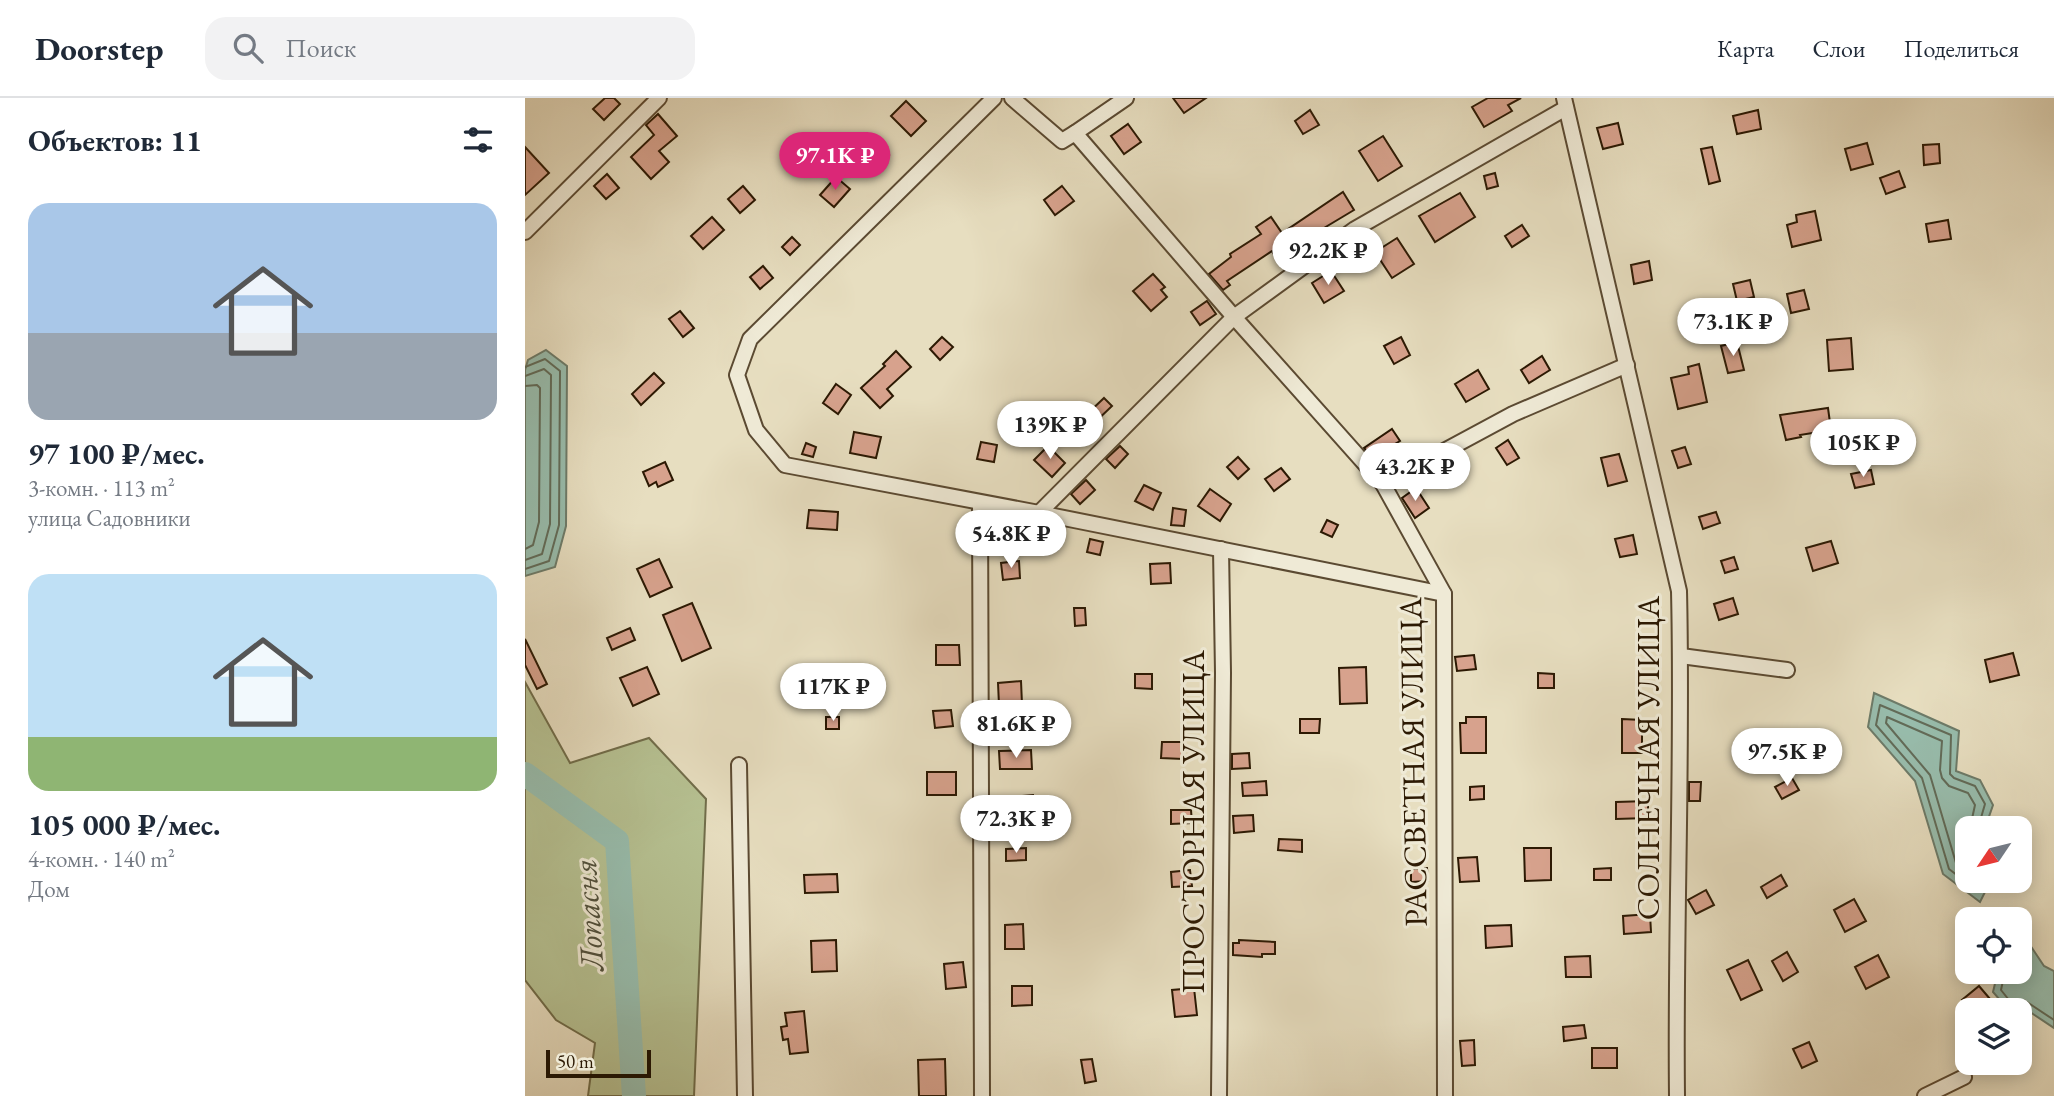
<!DOCTYPE html>
<html lang="ru">
<meta charset="utf-8">
<style>
:root{--surface:#fff;--page:#f2f2f3;--text:#1f2937;--muted:#747a83;--line:#e0e1e3;--accent:#db2777}
body{margin:0;font-family:"EB Garamond",serif;background:var(--page);color:var(--text);height:100vh;display:flex;flex-direction:column;font-size:26px;white-space:nowrap}
*{box-sizing:border-box;margin:0}
p{font-size:23px;color:var(--muted)}
.icon{flex:none;width:38px;height:38px;fill:none;stroke:currentColor;stroke-width:2;stroke-linecap:round;stroke-linejoin:round}
.map{position:relative;flex:1;overflow:hidden}
.sheet{display:flex;flex-direction:column;background:var(--surface);width:525px}
.sheet>*{flex:none}
.needle{width:46px;rotate:235deg}
.controls{position:absolute;left:1430px;top:718px;display:grid;gap:14px}
.controls a{display:grid;place-items:center;width:77px;height:77px;border-radius:14px;background:var(--surface);box-shadow:0 4px 18px #0003;font-size:35px}
.scale{position:absolute;left:21px;bottom:18px;width:105px;box-sizing:border-box;padding-left:7px;border:4px solid #2c1903;border-top:0;font-size:19px;line-height:24px;white-space:nowrap;color:#2c1903;-webkit-text-stroke:5px #efead6;paint-order:stroke}
.price{position:absolute;translate:-50% -60px;padding:0 16px;border-radius:24px;background:#fff;color:#222;font-size:23px;line-height:46px;filter:drop-shadow(0 2px 4px #0008)}
.price::after{content:'';position:absolute;left:50%;top:42px;width:21px;height:16px;margin-left:-10px;background:inherit;clip-path:polygon(0 0,100% 0,50% 100%)}
.price.selected{background:var(--accent);color:#fff}
ul{padding:0;list-style:none}
li{display:grid;align-content:center;gap:14px;height:371px;padding:0 28px}
li span{display:grid;place-items:center;height:217px;border-radius:21px;color:#555}
li>.icon{margin-inline-start:auto}
span .icon{width:126px;height:126px;fill:#fffc;stroke-width:1}
li b{font-size:30px}
h2{display:flex;justify-content:space-between;align-items:center;height:84px;padding:0 28px;font-size:30px}
header{display:flex;align-items:center;gap:42px;box-sizing:border-box;height:98px;padding:0 35px;background:var(--surface);border-bottom:2px solid var(--line)}
header strong{font-size:33px}
nav{display:flex;gap:38px;margin-inline-start:auto;font-size:24px}
.search{width:490px;height:63px;background:var(--page);display:flex;align-items:center;gap:18px;box-sizing:border-box;padding:0 24px;border-radius:21px;color:var(--muted);font-size:26px}
main{display:flex;flex:1;min-height:0}
.map>svg:first-child{display:block}
.green{fill:#b6c192;stroke:#716d4a;stroke-width:2}
.water{fill:#98bdad;stroke:#6d7b69;stroke-width:2}
.lines{fill:none;stroke-linecap:round;stroke-linejoin:round}
.shore{stroke:#626b58;stroke-width:2}
.river{stroke:#98bdad;stroke-width:24}
.building{fill:#d7a28d;stroke:#2c1903;stroke-width:2}
.minor-casing{stroke:#5b4a32;stroke-width:18}
.minor{stroke:#efead6;stroke-width:14}
.labels{text-anchor:middle;dominant-baseline:central;stroke-width:6;stroke-linejoin:round;paint-order:stroke}
.street-label{font-size:32px;fill:#2c1903;stroke:#efead6}
.water-label{font-size:33px;font-style:italic;fill:#52523e;stroke:#efead6}
</style>
<header>
<strong>Doorstep</strong>
<div class="search"><svg class="icon" aria-label="search" viewBox="0 0 24 24"><circle cx="10" cy="10" r="6"/><path d="M15 15l6 6"/></svg>Поиск</div>
<nav><a>Карта</a><a>Слои</a><a>Поделиться</a></nav>
</header>
<main>
<section class="sheet">
<h2>Объектов: 11<svg class="icon" aria-label="filters" viewBox="0 0 24 24"><path d="M4 7h16M4 17h16"/><circle cx="9" cy="7" r="2"/><circle cx="15" cy="17" r="2"/></svg></h2>
<ul>
<li><span style="background:linear-gradient(#a9c7e8 60%,#9aa5b1 0)"><svg class="icon" aria-label="home" viewBox="0 0 24 24"><path d="M3 11l9-7 9 7M6 9v11h12V9"/></svg></span><div><b>97 100 ₽/мес.</b><p>3-комн. · 113 m²</p><p>улица Садовники</p></div></li>
<li><span style="background:linear-gradient(#bfe0f5 75%,#8fb573 0)"><svg class="icon" aria-label="home" viewBox="0 0 24 24"><path d="M3 11l9-7 9 7M6 9v11h12V9"/></svg></span><div><b>105 000 ₽/мес.</b><p>4-комн. · 140 m²</p><p>Дом</p></div></li>
</ul>
</section>
<div class="map">
<svg width="1529" height="998" viewBox="0 0 1529 998">
<rect width="100%" height="100%" fill="#e7dec0"/>
<filter id="stains"><feTurbulence type="fractalNoise" baseFrequency=".00286" numOctaves="4"/><feColorMatrix values="0 0 0 0 .2 0 0 0 0 .09 0 0 0 0 .02 0 0 0 .5 -.17"/></filter>
<radialGradient id="worn" r=".72"><stop offset=".6" stop-color="#630" stop-opacity="0"/><stop offset="1" stop-color="#630" stop-opacity=".3"/></radialGradient>
<!-- green -->
<path class="green" d="M0,584l45,81 79,-25 57,61 -12,297h-106l7,-53 -39,-23 -31,-40z"/>
<!-- water -->
<g class="water">
<path d="M21,252l21,16 -1,160 -11,41 -30,9v-206l3,-10z"/>
<path d="M1349,595l85,38 -3,40 24,9 13,25 -8,23h-18v52h24l-11,22 -37,-28 -28,-93 -47,-54z"/>
<path d="M1505,847l14,21 10,5v57l-33,-22 -15,1 -13,-15 5,-21h21l1,-21z"/>
</g>
<g class="lines">
<!-- shore -->
<g class="shore">
<path d="M0,269l20,-8 15,12 -1,154 -10,36 -24,8"/>
<path d="M0,278l19,-7 7,6 -1,149 -8,30 -17,6"/>
<path d="M0,288l12,-1 3,3 -1,134 -6,23 -8,4"/>
<path d="M1453,730l7,-24 -10,-18 -21,-8 -4,-4 1,-39 -71,-30 -4,20 46,53 27,91 26,20 4,-1 4,-8"/>
<path d="M1442,774l-11,-9 -26,-88 -44,-52 1,-6 55,24 -2,29 2,8 7,8 19,7 7,12 -5,23"/>
<path d="M1480,873l-4,19 8,10h15l30,20"/>
</g>
<!-- river -->
<path class="river" d="M0,676l92,67 17,255"/>
</g>
<!-- building -->
<g class="building">
<path d="M80,0h9l6,6 -16,16 -11,-11z"/>
<path d="M648,0h33l-22,15z"/>
<path d="M963,0h33l-13,7 4,6 -28,16 -12,-20z"/>
<path d="M381,3l20,20 -15,15 -20,-20z"/>
<path d="M785,12l9,15 -16,9 -8,-13z"/>
<path d="M1233,12l3,19 -24,5 -4,-18z"/>
<path d="M133,16l19,22 -18,15 10,11 -18,17 -20,-22 23,-22 -8,-10z"/>
<path d="M1093,25l5,21 -20,5 -6,-21z"/>
<path d="M603,26l13,18 -17,12 -13,-18z"/>
<path d="M858,38l19,30 -24,15 -19,-30z"/>
<path d="M348,40l16,17 -14,13 -16,-17z"/>
<path d="M1342,45l6,21 -22,6 -6,-21z"/>
<path d="M1414,46l1,19 -16,2 -1,-20z"/>
<path d="M0,49l24,26 -24,22z"/>
<path d="M1187,49l8,34 -11,3 -8,-35z"/>
<path d="M1374,73l6,16 -19,7 -6,-16z"/>
<path d="M970,75l3,13 -11,3 -3,-13z"/>
<path d="M82,76l12,14 -13,11 -12,-13z"/>
<path d="M311,79l14,12 -16,18 -14,-12z"/>
<path d="M218,88l12,14 -15,13 -12,-14z"/>
<path d="M537,88l12,15 -19,14 -11,-15z"/>
<path d="M818,94l11,18 -40,24 4,6 -11,7 -4,-6 -23,13 -2,-4 -5,3 -1,-2 -45,30 3,4 -7,5 -14,-16 22,-17 -1,-3 31,-20 -5,-7 15,-10 11,16z"/>
<path d="M935,95l15,24 -40,25 -16,-26z"/>
<path d="M1290,113l6,29 -29,7 -5,-22 10,-3 -1,-7z"/>
<path d="M187,119l12,13 -21,19 -12,-13z"/>
<path d="M1423,122l3,19 -22,3 -3,-18z"/>
<path d="M997,127l7,11 -17,11 -7,-11z"/>
<path d="M267,139l8,8 -10,10 -8,-8z"/>
<path d="M872,140l17,26 -22,14 -17,-26z"/>
<path d="M1124,163l3,19 -18,4 -3,-19z"/>
<path d="M238,168l10,12 -13,11 -10,-12z"/>
<path d="M806,173l13,20 -20,12 -12,-20z"/>
<path d="M628,176l12,13 -4,3 6,7 -16,14 -18,-20z"/>
<path d="M1225,182l4,17 -17,4 -4,-17z"/>
<path d="M1279,192l5,19 -18,4 -4,-19z"/>
<path d="M682,203l9,13 -16,11 -9,-13z"/>
<path d="M155,213l14,17 -11,9 -14,-18z"/>
<path d="M417,239l11,10 -13,13 -10,-11z"/>
<path d="M876,239l9,18 -16,9 -10,-18z"/>
<path d="M1326,240l2,31 -24,2 -2,-31z"/>
<path d="M1212,244l7,28 -16,3 -7,-27z"/>
<path d="M371,253l15,16 -24,22 6,7 -13,12 -19,-20 24,-22 -2,-2z"/>
<path d="M1017,258l8,14 -21,13 -8,-13z"/>
<path d="M1174,266l8,38 -29,7 -7,-31 18,-4 -1,-7z"/>
<path d="M953,272l11,19 -23,13 -11,-18z"/>
<path d="M129,275l10,10 -23,22 -9,-11z"/>
<path d="M311,286l15,11 -13,19 -15,-11z"/>
<path d="M579,300l8,8 -20,19 -8,-8z"/>
<path d="M1303,310l3,22 -31,5 1,2 -15,3 -6,-25z"/>
<path d="M867,331l8,12 -7,4 4,7 -19,12 -14,-16z"/>
<path d="M329,334l27,5 -5,21 -26,-5z"/>
<path d="M983,342l11,18 -12,7 -11,-17z"/>
<path d="M456,344l16,3 -3,17 -17,-3z"/>
<path d="M281,345l10,4 -3,10 -11,-3z"/>
<path d="M523,348l17,17 -13,14 -18,-17z"/>
<path d="M595,348l8,8 -13,14 -9,-9z"/>
<path d="M1160,349l6,17 -13,4 -6,-17z"/>
<path d="M1094,356l8,27 -19,5 -7,-28z"/>
<path d="M713,359l11,12 -11,10 -11,-12z"/>
<path d="M140,364l8,18 -15,7 -2,-5 -7,4 -6,-14z"/>
<path d="M756,370l9,11 -16,12 -9,-12z"/>
<path d="M1346,372l3,14 -19,4 -4,-14z"/>
<path d="M561,382l9,10 -15,14 -9,-10z"/>
<path d="M619,387l17,8 -8,17 -18,-9z"/>
<path d="M891,390l13,20 -14,10 -13,-20z"/>
<path d="M685,391l21,15 -11,17 -22,-15z"/>
<path d="M648,410l13,2 -2,16 -13,-1z"/>
<path d="M284,412l29,2 -1,18 -30,-2z"/>
<path d="M1191,414l4,11 -17,6 -4,-12z"/>
<path d="M802,422l11,5 -6,12 -11,-5z"/>
<path d="M1108,437l4,19 -17,3 -5,-18z"/>
<path d="M565,441l13,3 -3,13 -13,-3z"/>
<path d="M1306,443l7,22 -25,8 -7,-23z"/>
<path d="M1209,459l4,12 -13,4 -4,-12z"/>
<path d="M134,461l13,28 -22,10 -13,-28z"/>
<path d="M494,463l1,17 -17,2 -2,-17z"/>
<path d="M645,465l1,20 -20,1 -1,-20z"/>
<path d="M1208,500l5,16 -19,6 -5,-16z"/>
<path d="M167,505l19,45 -29,13 -19,-46z"/>
<path d="M549,510h11l1,17 -11,1z"/>
<path d="M105,530l5,12 -23,10 -5,-12z"/>
<path d="M0,541l22,45 -10,5 -12,-24z"/>
<path d="M411,547h23l1,20h-24z"/>
<path d="M1488,555l6,22 -29,7 -5,-22z"/>
<path d="M949,557l2,14 -19,2 -2,-14z"/>
<path d="M122,569l12,27 -26,12 -13,-28z"/>
<path d="M841,569l1,36 -27,1 -1,-36z"/>
<path d="M1013,575l16,1v14h-16z"/>
<path d="M610,576h17v15l-17,-1z"/>
<path d="M496,583l1,23 -23,1 -1,-22z"/>
<path d="M272,585l19,1v22h-19z"/>
<path d="M426,612l2,16 -18,2 -2,-17z"/>
<rect x="301" y="619" width="13" height="12"/>
<path d="M941,619h20v36h-25l-1,-30h6z"/>
<path d="M775,621h20l-1,14h-19z"/>
<path d="M1097,621l20,1v33h-20z"/>
<path d="M637,644h22l-1,17 -22,-1z"/>
<path d="M506,652l1,19h-32l-1,-18z"/>
<path d="M724,655l1,15 -18,1v-15z"/>
<rect x="402" y="674" width="29" height="23"/>
<path d="M1267,680l7,12 -17,9 -7,-12z"/>
<path d="M741,683l1,14 -24,1 -1,-13z"/>
<path d="M1164,684h12l-1,19h-11z"/>
<path d="M959,688v13l-14,1v-13z"/>
<path d="M508,697l1,18 -32,3 -2,-18z"/>
<path d="M1123,703v17l-32,1v-17z"/>
<path d="M646,712h20l1,13 -21,1z"/>
<path d="M728,717l1,16 -20,2 -1,-17z"/>
<path d="M754,741l23,1v12l-24,-2z"/>
<path d="M501,750v12l-20,1v-12z"/>
<path d="M999,750h27v32l-26,1z"/>
<path d="M952,759l2,24 -19,1 -2,-24z"/>
<path d="M902,770l1,13 -17,1v-13z"/>
<path d="M1086,770v12h-17v-11z"/>
<path d="M665,772l2,16 -20,1 -1,-15z"/>
<path d="M312,776l1,18 -33,1 -1,-18z"/>
<path d="M1256,777l6,11 -20,12 -6,-11z"/>
<path d="M1181,792l8,15 -18,9 -8,-14z"/>
<path d="M1329,801l12,22 -21,11 -11,-22z"/>
<path d="M1125,816l1,18 -27,2 -1,-18z"/>
<path d="M498,826l1,25h-19v-24z"/>
<path d="M986,827l1,21 -26,2 -1,-22z"/>
<path d="M311,842l1,31 -25,1 -1,-31z"/>
<path d="M714,842l36,2v12h-13v3l-29,-2v-12h6z"/>
<path d="M1262,854l11,20 -15,9 -11,-20z"/>
<path d="M1353,857l11,22 -23,12 -11,-22z"/>
<path d="M1065,858l1,21h-25l-1,-20z"/>
<path d="M1223,862l14,30 -21,10 -14,-30z"/>
<path d="M438,864l3,25 -20,2 -2,-25z"/>
<path d="M487,888h20v19l-20,1z"/>
<path d="M1454,888l11,13 -13,11h-7l-8,-10z"/>
<path d="M669,890l3,27 -22,2 -3,-27z"/>
<path d="M279,913l4,41 -18,2 -2,-15 -5,1 -2,-13 6,-1 -2,-13z"/>
<path d="M1059,927l2,13 -22,3 -1,-14z"/>
<path d="M949,942l1,25 -13,1 -2,-25z"/>
<path d="M1284,944l8,19 -15,7 -9,-19z"/>
<rect x="1067" y="950" width="25" height="20"/>
<path d="M420,961l1,37h-27l-1,-36z"/>
<path d="M567,961l4,22 -11,2 -4,-23z"/>
</g>
<g class="lines">
<!-- minor casing -->
<g class="minor-casing">
<g id="minor">
<path d="M469,0l-244,241 -13,36 19,55 29,35 254,48 405,81"/>
<path d="M487,0l50,43 13,-8 159,184 149,167 61,110 1,502"/>
<path d="M1039,0l115,493c4,168 -4,337 -2,505"/>
<path d="M550,35l51,-35"/>
<path d="M0,134l134,-134"/>
<path d="M858,386l130,-70 114,-49"/>
<path d="M455,405l2,593"/>
<path d="M514,415l195,-196 121,-88 211,-121"/>
<path d="M1156,558l106,14"/>
<path d="M214,667l6,331"/>
<path d="M694,998l4,-423 -2,-124"/>
<path d="M1400,998l39,-19"/>
</g>
</g>
<!-- minor -->
<use href="#minor" class="minor"/>
</g>
<g class="labels">
<!-- street labels -->
<g class="street-label">
<text transform="translate(1123 660) rotate(-90)">СОЛНЕЧНАЯ УЛИЦА</text>
<text transform="translate(888 664) rotate(-91)">РАССВЕТНАЯ УЛИЦА</text>
<text transform="translate(668 724) rotate(-90)">ПРОСТОРНАЯ УЛИЦА</text>
</g>
<!-- water labels -->
<g class="water-label">
<text transform="translate(63 817) rotate(-94)">Лопасня</text>
</g>
</g>
<rect width="100%" height="100%" filter="url(#stains)"/>
<rect width="100%" height="100%" fill="url(#worn)"/>
</svg>
<div class="controls">
<a><svg class="needle" viewBox="-14 -14 28 28"><path d="M0-13l5 13h-10z" fill="#e53935"/><path d="M0 13l5-13h-10z" fill="#747a83"/></svg></a>
<a><svg class="icon" aria-label="locate" viewBox="0 0 24 24"><circle cx="12" cy="12" r="6"/><path d="M12 2v4M12 18v4M2 12h4M18 12h4"/></svg></a>
<a><svg class="icon" aria-label="layers" viewBox="0 0 24 24"><path d="M12 4l9 5-9 5-9-5zM3 14l9 5 9-5"/></svg></a>
</div>
<div class="scale">50 m</div>
<b class="price selected" style="left:310px;top:94px">97.1K ₽</b>
<b class="price" style="left:803px;top:189px">92.2K ₽</b>
<b class="price" style="left:1208px;top:260px">73.1K ₽</b>
<b class="price" style="left:525px;top:363px">139K ₽</b>
<b class="price" style="left:1338px;top:381px">105K ₽</b>
<b class="price" style="left:890px;top:405px">43.2K ₽</b>
<b class="price" style="left:486px;top:472px">54.8K ₽</b>
<b class="price" style="left:308px;top:625px">117K ₽</b>
<b class="price" style="left:491px;top:662px">81.6K ₽</b>
<b class="price" style="left:1262px;top:690px">97.5K ₽</b>
<b class="price" style="left:491px;top:757px">72.3K ₽</b>
</div>
</main>
